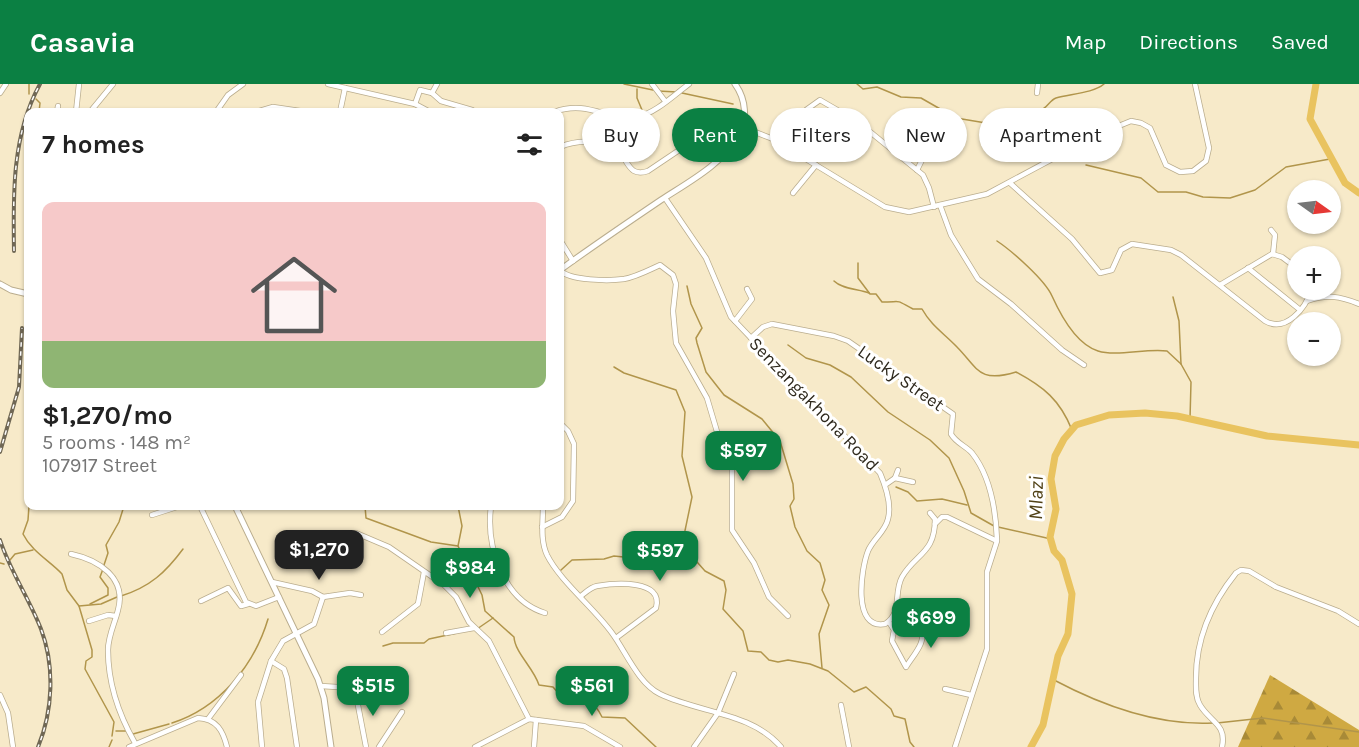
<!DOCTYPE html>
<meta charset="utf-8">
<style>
:root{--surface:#fff;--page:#f6f6f6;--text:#222;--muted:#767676;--accent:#0b8043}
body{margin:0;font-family:Karla,sans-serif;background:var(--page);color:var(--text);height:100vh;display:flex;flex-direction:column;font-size:22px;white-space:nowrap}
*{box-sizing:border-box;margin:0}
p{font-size:20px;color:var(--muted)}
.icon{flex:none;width:33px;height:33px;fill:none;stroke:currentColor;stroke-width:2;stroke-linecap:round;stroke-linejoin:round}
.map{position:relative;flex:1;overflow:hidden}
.details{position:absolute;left:24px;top:24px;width:540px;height:402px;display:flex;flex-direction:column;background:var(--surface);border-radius:12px;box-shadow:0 2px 4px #0004}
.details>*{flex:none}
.guide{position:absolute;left:582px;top:24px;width:570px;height:54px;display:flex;gap:12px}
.needle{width:39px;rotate:104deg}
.buttons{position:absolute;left:1287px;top:96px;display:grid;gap:12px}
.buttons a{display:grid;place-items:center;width:54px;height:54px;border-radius:50%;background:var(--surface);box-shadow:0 2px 4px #0004;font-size:30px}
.price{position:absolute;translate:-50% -51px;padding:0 14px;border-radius:12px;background:var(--accent);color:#fff;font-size:20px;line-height:39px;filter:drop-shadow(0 2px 3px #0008)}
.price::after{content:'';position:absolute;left:50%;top:36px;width:18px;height:14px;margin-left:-9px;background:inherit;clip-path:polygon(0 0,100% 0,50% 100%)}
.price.active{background:#222;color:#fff}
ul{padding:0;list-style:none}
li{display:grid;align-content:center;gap:12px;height:318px;padding:0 18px}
li span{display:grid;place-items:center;height:186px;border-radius:12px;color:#555}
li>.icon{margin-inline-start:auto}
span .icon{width:108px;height:108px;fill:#fffc;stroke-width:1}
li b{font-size:26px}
h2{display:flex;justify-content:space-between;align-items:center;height:72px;padding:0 18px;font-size:26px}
.tag{padding:0 21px;border-radius:27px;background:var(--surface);box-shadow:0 2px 4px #0004;font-size:21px;line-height:54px}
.tag.active{background:var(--accent);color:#fff}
header{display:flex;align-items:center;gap:36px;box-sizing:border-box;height:84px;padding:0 30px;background:var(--accent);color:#fff}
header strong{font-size:28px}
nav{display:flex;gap:33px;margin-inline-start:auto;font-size:21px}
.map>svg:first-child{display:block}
.forest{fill:url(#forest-firs)}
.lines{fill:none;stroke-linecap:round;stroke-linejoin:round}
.stream{stroke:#b1954b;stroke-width:1.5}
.river{stroke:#e9c35f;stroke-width:7}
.minor-casing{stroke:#baad8e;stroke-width:6}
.tertiary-casing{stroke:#baad8e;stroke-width:7}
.minor{stroke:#fff;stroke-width:4.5}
.tertiary{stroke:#fff;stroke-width:5}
.rail-casing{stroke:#706855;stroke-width:4}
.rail{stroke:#fff;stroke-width:1.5;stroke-dasharray:4.5;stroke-linecap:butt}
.labels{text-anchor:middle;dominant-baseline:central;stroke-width:6;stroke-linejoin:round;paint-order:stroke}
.street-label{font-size:18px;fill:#2e291d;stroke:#fff}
.water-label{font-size:20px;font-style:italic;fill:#504116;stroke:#fff}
</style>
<header>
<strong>Casavia</strong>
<nav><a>Map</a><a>Directions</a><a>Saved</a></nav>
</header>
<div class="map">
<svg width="1359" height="663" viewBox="0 0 1359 663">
<defs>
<pattern id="forest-firs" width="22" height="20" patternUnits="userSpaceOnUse" patternTransform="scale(1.5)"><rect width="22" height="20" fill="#cfa942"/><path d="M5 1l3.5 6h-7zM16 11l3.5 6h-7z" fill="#a88a37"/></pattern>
</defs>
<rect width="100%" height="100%" fill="#f7eac9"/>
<!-- forest -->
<path class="forest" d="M1270,591l89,55v17h-121z"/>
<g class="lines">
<!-- stream -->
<g class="stream">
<path d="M29,0v10"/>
<path d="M624,0l29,6"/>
<path d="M857,0l6,5 14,-2 24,10 20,1 35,20 48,8c8,-2 11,-9 18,-13 6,-3 13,-2 19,-3 6,-2 9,-10 15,-12 14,-4 38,-5 48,-14"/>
<path d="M637,5v9l5,12"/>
<path d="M658,7l19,1"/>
<path d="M682,9l51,11"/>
<path d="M36,15l4,4 -1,9"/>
<path d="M1086,81l55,13 17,14h28l17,5 27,1 25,-8 31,-23 44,-8"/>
<path d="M997,157c15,10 48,39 55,55 9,20 24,48 46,55 19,6 48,-3 69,0l14,13"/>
<path d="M858,179v15l12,16h6l6,8c22,0 12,-3 31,7h9c9,16 20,23 32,35 24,23 23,40 62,28 28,15 44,28 56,58"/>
<path d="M834,197c8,8 24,8 35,12"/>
<path d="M687,202l4,18 11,24 -6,10 1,5 9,29 18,23 38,24 18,22 13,43 1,15 -4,7 5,21 12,24 13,12 5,17 -3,10 7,15 -10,29 3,34"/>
<path d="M1173,213l6,24 2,43 10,18 -1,37"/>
<path d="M788,261l18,13 24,7 21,12 37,35 42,28 19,18 15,33 7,22 23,13"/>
<path d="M614,283l10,6 52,17 9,22 -3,44 10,41 -10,48 23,26 19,10 2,9 -3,19 20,22 5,20 13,1 8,8 9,2 10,-2 22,4 18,7 26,21 12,-5 25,22 3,7 11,3 5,23 4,5"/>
<path d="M896,403l12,5 9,9 25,-2 25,6"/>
<path d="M29,422l-1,14 -5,14c9,18 27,27 39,40l5,16 12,16 13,44v7l-6,4 -1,8 29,53 -2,14"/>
<path d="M365,422l1,12 65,24 27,4"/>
<path d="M458,422l4,20 -4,20 24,49 3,16 29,26c1,16 19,30 25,48l14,2 7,8c19,-5 33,4 42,22l23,1 31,29"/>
<path d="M998,443l53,12"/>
<path d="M10,476l5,-6 18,-4"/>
<path d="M0,479l4,1"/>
<path d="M104,481l4,-12 -2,-8 13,-23 5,-16"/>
<path d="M561,486l11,-10 32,-1 10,-3 19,2 15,-9 33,-2"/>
<path d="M121,512c29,-9 45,-24 62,-47"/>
<path d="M90,520l18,-9v-7l-8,-11 3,-8"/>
<path d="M79,522l22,-2 16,-7"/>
<path d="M477,545l16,-11"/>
<path d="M383,562l10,-3h31l5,-4 28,-6"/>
<path d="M1054,596c49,26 103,46 159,43"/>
<path d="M172,639c47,-15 82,-57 96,-104"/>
<path d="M1217,639l46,-5 96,14"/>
<path d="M116,647h10"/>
<path d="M133,650l36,-10"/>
<path d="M109,663l3,-7"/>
</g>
<!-- river -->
<g class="river">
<path d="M1316,0l-6,35 35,64 14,10"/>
<path d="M1031,663l12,-22 15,-69 10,-22 4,-40 -10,-34 -8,-9 -4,-14 6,-28 -5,-30 4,-23 9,-17 12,-14 33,-10 36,-2 32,3 90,20 92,9"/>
</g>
<!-- minor casing -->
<g class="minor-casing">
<g id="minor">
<path d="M328,0l87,20 15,8"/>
<path d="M652,0l13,17"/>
<path d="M0,9l6,-9"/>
<path d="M432,9l5,-9"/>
<path d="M1037,9l1,-9"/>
<path d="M415,20l5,-14 12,3 9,8 31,9"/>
<path d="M806,26l14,-10 38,22 65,53 6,13 5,19"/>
<path d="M57,28l1,-6"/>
<path d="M76,28l3,-28"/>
<path d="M90,28l23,-28"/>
<path d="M216,28l12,-17 15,-11"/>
<path d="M256,28l17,-5 34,5"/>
<path d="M340,28l5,-24"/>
<path d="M554,28c36,-13 55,11 83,5 19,-4 37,-22 52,-33"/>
<path d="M742,43l31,12 112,68 24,5 78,-18 112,-60 32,-13 10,2 9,5 16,37 14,7 13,-1 13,-10 3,-13 -14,-64"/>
<path d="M560,63c16,-7 40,-8 56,3 13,8 11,28 32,21l61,-41 13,2 14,8"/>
<path d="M917,86l9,-18"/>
<path d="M1010,99l62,56 28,34 12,-3 9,-20 11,-6 39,6 10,5 84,66c21,12 41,-13 46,-31"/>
<path d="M793,109l23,-28"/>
<path d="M665,114l41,60 25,59 149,156c6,14 12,31 8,46 -3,13 -15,20 -20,32 -7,18 -16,79 17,73 18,-11 8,-31 17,-47 14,-24 33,-23 33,-58l-5,-6"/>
<path d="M940,121l11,30 27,44 33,25 51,46 22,15"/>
<path d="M1271,146l4,5 -2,19"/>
<path d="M560,156l13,21"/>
<path d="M1248,184l51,41"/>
<path d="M560,186c9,11 50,11 64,9 12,-2 25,-9 36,-14l13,10 3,9 -3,27 3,32 31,55 11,37 14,33v62l22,33 15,34 19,19"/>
<path d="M1220,201l52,-31 10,3 16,12"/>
<path d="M1307,217c19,-7 33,-5 52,3"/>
<path d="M735,237l17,-22 -5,-10"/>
<path d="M751,254l12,-11 9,-3 62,12 14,5 105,73 -2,20c5,9 15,12 21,19 19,24 24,59 25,87"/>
<path d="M895,394l18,4"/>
<path d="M885,401l10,-7 3,-8"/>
<path d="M200,422l46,96 10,4 23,-9"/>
<path d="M491,422c-5,39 11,94 54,107"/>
<path d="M543,422c0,16 -3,34 4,49 13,26 47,53 65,78 14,19 26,50 48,61 39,19 91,18 121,53"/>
<path d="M152,431l28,-9"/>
<path d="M935,440l7,-7h5l50,24 -10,31v77l-32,98"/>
<path d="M542,443l20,-10 11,-16 1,-57 -6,-13 -8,-8"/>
<path d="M356,449l33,14 55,38 12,12 13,25 20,19 40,78"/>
<path d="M71,470c28,6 56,24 47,56 -3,13 -10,26 -10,40 0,33 11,65 27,93"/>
<path d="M272,498l40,9 11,6 27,-4 11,2"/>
<path d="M581,512c5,-4 10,-9 16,-10 18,-3 67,-7 59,22l-40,30"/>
<path d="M201,517l27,-13 13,18 7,-2"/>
<path d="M89,537l19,-6 8,1"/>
<path d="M889,538l5,8 -2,11 14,26c8,-13 21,-25 15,-40"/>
<path d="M382,548l36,-28 6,-32"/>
<path d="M446,549l28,-5"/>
<path d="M271,577l13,8 3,9 10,69"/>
<path d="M321,602l16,1 19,8 10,52"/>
<path d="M945,605l26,6"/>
<path d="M0,611l8,18 5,34"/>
<path d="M841,621l8,42"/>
<path d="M208,635l33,-44"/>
<path d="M129,663l69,-29c19,1 25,13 29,29"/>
<path d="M262,663l-4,-45 13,-41 12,-20 31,-17 9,-27"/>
<path d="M379,663l23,-35"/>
<path d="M475,663l54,-28 55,7 36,21"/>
<path d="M534,663l2,-27"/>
<path d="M694,663l24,-34 16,-39"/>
<path d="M1222,663c5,-23 -12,-25 -22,-42 -5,-8 -4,-18 -4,-27 0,-40 15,-74 40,-105l5,-3 8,1 27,16 62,24 21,13"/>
</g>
</g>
<!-- tertiary casing -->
<g class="tertiary-casing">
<g id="tertiary">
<path d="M560,186c33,-24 67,-47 101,-70 26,-17 62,-36 77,-64 10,-16 8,-37 -3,-52"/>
<path d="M0,200l11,6 17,4"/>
<path d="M235,422l83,173 6,19 7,49"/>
</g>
</g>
<!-- minor -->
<use href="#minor" class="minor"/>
<!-- tertiary -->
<use href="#tertiary" class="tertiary"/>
<!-- rail casing -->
<g class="rail-casing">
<g id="rail">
<path d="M14,167c-1,-57 -2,-116 26,-167"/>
<path d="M0,368l19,-65 3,-59"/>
<path d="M0,456c10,31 29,58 41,89 14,37 12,82 -3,118"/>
</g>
</g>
<!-- rail -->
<use href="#rail" class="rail"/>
</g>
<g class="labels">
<!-- street labels -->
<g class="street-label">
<text transform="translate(901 294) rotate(35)">Lucky Street</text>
<text transform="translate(814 320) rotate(46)">Senzangakhona Road</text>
</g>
<!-- water labels -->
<g class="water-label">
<text transform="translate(1036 414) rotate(-89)">Mlazi</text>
</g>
</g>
</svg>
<div class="buttons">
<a><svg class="needle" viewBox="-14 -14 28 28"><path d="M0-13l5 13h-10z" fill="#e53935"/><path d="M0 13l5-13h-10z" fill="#767676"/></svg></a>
<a>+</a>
<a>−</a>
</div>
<b class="price" style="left:743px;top:398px">$597</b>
<b class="price active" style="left:319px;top:497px">$1,270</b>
<b class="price" style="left:660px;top:498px">$597</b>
<b class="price" style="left:470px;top:515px">$984</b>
<b class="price" style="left:931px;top:565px">$699</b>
<b class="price" style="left:373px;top:633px">$515</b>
<b class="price" style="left:592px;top:633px">$561</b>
<div class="guide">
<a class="tag">Buy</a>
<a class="tag active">Rent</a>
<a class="tag">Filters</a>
<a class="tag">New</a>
<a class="tag">Apartment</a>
</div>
<section class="details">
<h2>7 homes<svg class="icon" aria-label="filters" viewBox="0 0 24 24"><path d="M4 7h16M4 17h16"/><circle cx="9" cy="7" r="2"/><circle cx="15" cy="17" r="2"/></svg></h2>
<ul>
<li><span style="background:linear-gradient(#f6c9c9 75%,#8fb573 0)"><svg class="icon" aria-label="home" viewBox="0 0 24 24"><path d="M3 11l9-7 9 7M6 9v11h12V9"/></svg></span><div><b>$1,270/mo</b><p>5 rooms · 148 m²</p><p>107917 Street</p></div></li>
</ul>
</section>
</div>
